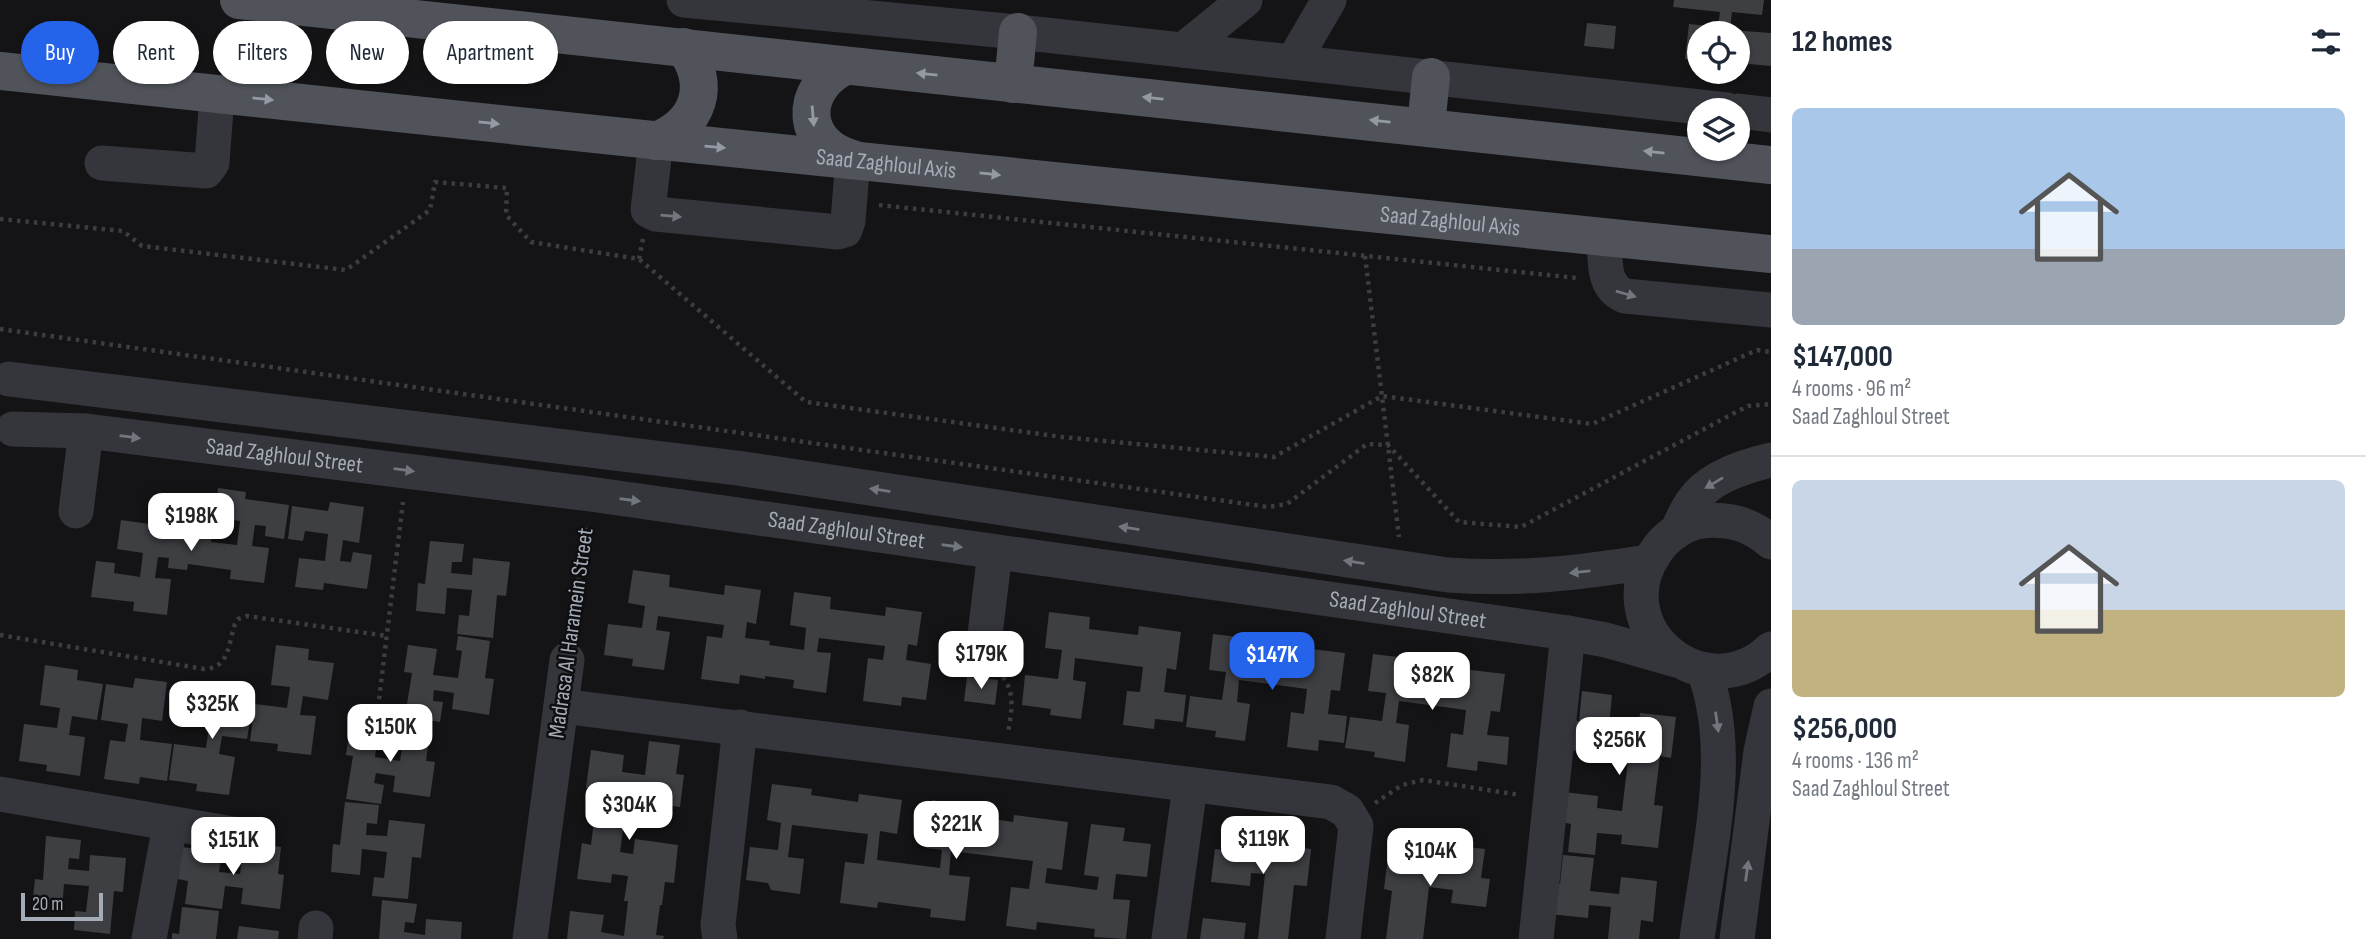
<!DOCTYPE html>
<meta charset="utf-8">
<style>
:root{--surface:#fff;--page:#f2f2f3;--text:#1f2937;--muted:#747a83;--line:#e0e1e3;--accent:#2563eb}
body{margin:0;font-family:"Sofia Sans Condensed",sans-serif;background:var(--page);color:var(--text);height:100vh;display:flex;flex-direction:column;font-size:26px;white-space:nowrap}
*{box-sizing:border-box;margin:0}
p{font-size:23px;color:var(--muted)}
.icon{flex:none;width:38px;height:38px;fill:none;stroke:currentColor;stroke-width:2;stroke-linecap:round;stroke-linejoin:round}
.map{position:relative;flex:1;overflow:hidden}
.sheet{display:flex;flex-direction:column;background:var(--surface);width:595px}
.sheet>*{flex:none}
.hud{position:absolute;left:21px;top:21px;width:665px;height:63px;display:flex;gap:14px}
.controls{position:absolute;left:1687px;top:21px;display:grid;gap:14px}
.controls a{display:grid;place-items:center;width:63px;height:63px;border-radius:50%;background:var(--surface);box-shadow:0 2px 5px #0004;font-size:35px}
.scale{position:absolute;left:21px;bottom:18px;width:82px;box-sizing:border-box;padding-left:7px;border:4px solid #a4acb7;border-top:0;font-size:19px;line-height:24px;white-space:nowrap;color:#a4acb7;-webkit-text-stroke:5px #0f0f11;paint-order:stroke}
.price{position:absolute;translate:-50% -60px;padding:0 16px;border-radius:14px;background:#fff;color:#222;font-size:23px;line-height:46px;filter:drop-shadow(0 2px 4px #0008)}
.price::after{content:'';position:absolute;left:50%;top:42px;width:21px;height:16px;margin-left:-10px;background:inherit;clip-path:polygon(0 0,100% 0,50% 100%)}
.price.current{background:var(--accent);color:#fff}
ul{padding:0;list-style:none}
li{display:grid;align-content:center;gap:14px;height:371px;padding:0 21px}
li+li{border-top:2px solid var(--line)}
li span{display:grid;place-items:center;height:217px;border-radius:10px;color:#555}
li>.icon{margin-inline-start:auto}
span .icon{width:126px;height:126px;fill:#fffc;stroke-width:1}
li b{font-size:30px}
h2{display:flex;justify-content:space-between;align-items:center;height:84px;padding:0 21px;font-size:30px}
.tag{padding:0 24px;border-radius:32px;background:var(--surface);box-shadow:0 2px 5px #0004;font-size:24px;line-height:63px}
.tag.current{background:var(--accent);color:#fff}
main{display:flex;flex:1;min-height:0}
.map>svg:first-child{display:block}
.building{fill:#3e3f43}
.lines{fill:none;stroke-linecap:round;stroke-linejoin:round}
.path{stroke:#3a3d42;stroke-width:4.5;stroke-dasharray:3.5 5;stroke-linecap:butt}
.minor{stroke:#34363b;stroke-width:35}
.major{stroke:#50535a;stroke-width:38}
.oneway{fill:#939aa4}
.oneway2{fill:#72777f}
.labels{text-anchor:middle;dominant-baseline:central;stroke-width:5;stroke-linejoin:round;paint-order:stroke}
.street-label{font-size:23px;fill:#a4acb7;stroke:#0f0f11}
</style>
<main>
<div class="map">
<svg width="1771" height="939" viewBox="0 0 1771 939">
<rect width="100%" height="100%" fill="#141416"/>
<!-- building -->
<g class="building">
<path d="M1674,0h90l-2,15 -30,-3 -2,18 41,3v33l-33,-3v-30h-39v27l-14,-1 4,-35 29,3 2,-15 -47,-5z"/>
<path d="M1587,23l29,3 -2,23 -30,-3z"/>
<path d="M218,488l28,4 -1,7 44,6 -5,34 -19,-3 1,-10 -11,-1 -3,21 17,2 -5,35 -34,-4 1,-9 -43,-6 -1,6 -19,-2 1,-10 -11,-1 -3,21 16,1 -4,36 -34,-4 1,-9 -43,-5 5,-36 19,2 -1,10 26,4 3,-24 -26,-4 4,-29 28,4 -1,7 44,6 1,-8 19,2 -1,11 26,3 3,-24 -25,-3z"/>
<path d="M330,502l34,5 -5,36 -16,-3 -3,21 11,1 2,-10 19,3 -5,34 -43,-6 -1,7 -28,-3 4,-29 26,3 3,-27 -23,-3 -2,10 -15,-2 4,-33 36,5z"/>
<path d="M430,541l34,3 -2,18h-10l-1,11 21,2 1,-17 37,4 -4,34 -9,-1 -4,43 -36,-4 2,-19 10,1 3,-26 -25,-2 -2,26 -29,-3 2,-28 7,1z"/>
<path d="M633,570l37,5 -1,12 55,8 1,-10 36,5 -5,34 -9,-2 -2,16 25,3 -1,4 35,5 2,-22 -16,-3 4,-33 37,5 -1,12 55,7 1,-9 36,5 -5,34 -9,-2 -2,16 25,4 -5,36 -24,-3 -1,9 -38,-5 5,-43 15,2 2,-14 -66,-8 -2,14 14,1 -5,40 -33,-5 1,-8 -29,-4v3l-25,-4 -1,9 -38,-5 6,-43 15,2 2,-13 -66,-9 -2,14 14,2 -6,38 -32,-4 1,-7 -29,-4 4,-31 34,4 3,-22 -17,-3z"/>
<path d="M1049,612l41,5 -1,12 49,6 1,-9 42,6 -5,38 -9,-2 -3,24 22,3 -3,27 -28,-3 -1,10 -31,-4 4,-34 13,1 3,-25 -68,-9 -2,22 13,2 -5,37 -31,-4 1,-6 -29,-4 3,-30 33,4 4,-29 -17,-2z"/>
<path d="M1213,634l41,5 -1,12 49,6 1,-9 42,5 -5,38 -9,-1 -3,24 19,2 -3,27 -25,-3 -1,11 -31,-4 4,-35 13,2 3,-25 -68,-9 -2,22 13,2 -5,37 -30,-4 1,-6 -30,-4 4,-31 32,4 4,-28 -17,-2z"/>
<path d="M458,636l32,5 -5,37 9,1 -5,36 -37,-6 2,-16 -20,-3 -1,11 10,1 -3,20 -35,-6 7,-43 -8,-1 4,-27 29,4 -4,26 25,3 4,-27 -6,-1z"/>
<path d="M276,645l33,4 -1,11 26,3 -6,37 -25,-4 -3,19 16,1 -5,39 -34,-4 1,-7 -28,-3 5,-37 32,4 3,-21 -19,-2z"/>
<path d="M1373,654l41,5 -2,13 49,6 1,-9 43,5 -5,38 -9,-1 -4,24 22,2 -2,28 -29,-4 -1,10 -30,-4 4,-34 12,2 3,-25 -67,-9 -3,22 13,2 -4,37 -31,-5 1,-5 -30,-4 5,-31 32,4 4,-28 -18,-2z"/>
<path d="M45,665l33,5 -1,10 26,4 -6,36 -25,-4 -3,19 16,2 -5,39 -34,-5 1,-6 -28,-4 5,-37 33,4 3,-20 -20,-3z"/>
<path d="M967,677l31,3 -3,25 -31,-4z"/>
<path d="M135,678l32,4 -5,39 -20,-3 -2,22 32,4 -5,37 -27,-4 -1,7 -35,-5 6,-39 15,2 3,-18 -27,-4 5,-36 27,4z"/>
<path d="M195,685l33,4 -2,10 27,4 -6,36 -25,-3 -3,18 16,3 -6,38 -33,-4 1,-7 -28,-4 5,-36 32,4 3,-21 -19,-3z"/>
<path d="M1582,691l30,4 -3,32 29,3 2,-17 36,4 -5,41 -11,-2 -6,49 9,1 -5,42 -37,-4 1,-9 -25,-2 -2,22 -27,-3 3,-28 -10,-2 3,-30 34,4 -1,12 25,3 8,-67 -22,-3 -2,14 -37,-5 3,-30 7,1z"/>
<path d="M399,719l32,5 -5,37 9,1 -5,35 -37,-5 2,-16 -19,-3 -2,10 10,2 -3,19 -35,-5 7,-43 -7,-1 4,-28 28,5 -3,25 25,4 4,-27 -7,-1z"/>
<path d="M649,741l31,4 -4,29 8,1 -4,32 -39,-5 2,-13 -14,-2 -9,65 13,2 2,-15 43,6 -4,38 -9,-1 -3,23h-2l-4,30 8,1 -1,3h-96l3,-28 34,4 -3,17 23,4 4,-35h-4l4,-25 -16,-2 -1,9 -34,-4 5,-36 9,2 7,-55 -12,-2 5,-38 33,5 -2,17 23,3z"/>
<path d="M772,784l40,5 -1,6 47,7 1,-8 43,6 -5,34 -17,-3 -3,29 63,8 2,-18 -16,-2 6,-48 49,7 -2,10 34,5 1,-7 54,7 -6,48 -15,-2 -2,15 52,7 2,-13 -15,-2 7,-51 34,4 -2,13 28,3 -4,33 -31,-3 -3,25 17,1 -4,39 -32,-2 1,-8 -58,-7 -1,8 -30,-4 5,-39 18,2 4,-28 -82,-10 -2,24 21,2 -5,44 -35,-4 1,-8 -53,-7 -1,6 -37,-5 5,-41 19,2 4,-30 -76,-9 -4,32 16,2 -4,35 -29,-4 -3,-7 -22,-3 4,-33 28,3 3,-27 -14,-3z"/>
<path d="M345,802l34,3 -2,19 -10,-1 -1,12 21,1 2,-16 36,4 -4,34 -9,-1 -4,42 -36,-3 2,-19 10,1 3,-26 -25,-3 -2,26 -29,-3 2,-28 7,1z"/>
<path d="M1226,821l31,4 -4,34 23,3 2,-17 33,4 -4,37 -13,-1 -6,54h-30l7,-65 -14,-1 -1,13 -39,-4 4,-33 8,1z"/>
<path d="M46,836l35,4 -2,19 -10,-1 -1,11 21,2 1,-16 36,3 -3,34 -9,-1 -4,43 -36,-4 1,-19 11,1 3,-26 -25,-2 -2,26 -30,-3 3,-28 8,1z"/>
<path d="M244,842l37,5 -3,27 6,1 -4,34 -39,-5 2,-16 -18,-2 -3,23 -37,-5 3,-23 -10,-2 4,-32 40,5 -3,20 21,2z"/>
<path d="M1458,846l27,3 -4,29 9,1 -4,28 -35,-4 2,-13 -24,-3 -6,52h-37l6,-48 -8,-2 5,-40 35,5 -2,16 32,4z"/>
<path d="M1563,855l31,3 -4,33 29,3 2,-17 36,4 -4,41 -12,-2 -2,19h-31l3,-32 -22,-2 -1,13 -38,-4 4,-30h6z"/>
<path d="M382,900l35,4 -3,19 -9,-1 -1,10 21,3 1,-16 36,3 -1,17h-82z"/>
<path d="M182,907l37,4 -3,28h-44v-6l7,1z"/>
<path d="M1203,918l43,5 -2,16h-44z"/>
<path d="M239,926l40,5 -1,8h-41z"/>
</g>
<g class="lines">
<!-- path -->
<g class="path">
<path d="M879,205l698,73"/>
<path d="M0,219l123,12 19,15 204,24 84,-60 5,-28 72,6 -1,27 25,27 108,17 167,143 256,35 212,20 108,-61 210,28 165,-74 14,2"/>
<path d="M1365,256l34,281"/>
<path d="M639,259l4,-20"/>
<path d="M0,329l1268,178 19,-3 80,-60 21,1 71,77 62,5 215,-115 12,-6 23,-2"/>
<path d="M571,632l15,-109"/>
<path d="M0,635l204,34c26,-1 24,-25 31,-45l3,-5 9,-3 140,20"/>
<path d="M1003,677c13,17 8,37 5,56"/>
<path d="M377,716l26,-214"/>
<path d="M1375,803l27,-18 21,-5 97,15"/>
</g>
<!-- minor -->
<g class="minor">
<path d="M684,0l334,32 709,78"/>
<path d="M1183,50l62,-50"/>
<path d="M1293,62l36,-62"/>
<path d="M1738,111l33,4"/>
<path d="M656,141l-8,69 8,4 182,18 7,-2 3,-9 5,-62"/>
<path d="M102,163l104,8 6,-8 5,-68"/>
<path d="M1604,237c2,22 -3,49 21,59l146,14"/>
<path d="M9,379l728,89 711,107c71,5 130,-2 200,-13"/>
<path id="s1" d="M13,429l73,2 504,63 978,139 38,7 70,20"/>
<path d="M76,511l10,-80"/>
<path d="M1677,531c5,-10 9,-21 16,-30 16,-24 52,-35 78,-41"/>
<path d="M1771,542c-20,-18 -42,-24 -69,-21 -19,3 -37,16 -47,32 -51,75 50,159 116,96"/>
<path d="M982,659l13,-107"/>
<path d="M561,706l770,96 16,9 9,15 -13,113"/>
<path d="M0,794l233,40"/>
<path d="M149,939l21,-114"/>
<path d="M315,939l1,-11"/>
<path d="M530,939l37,-279"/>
<path d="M720,939l-2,-14 22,-198"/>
<path d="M1169,939l21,-153"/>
<path d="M1536,939l32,-306"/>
<path d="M1697,939c11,-85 38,-187 7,-268"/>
<path d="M1737,939l24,-188 10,-45"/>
</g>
<!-- major -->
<g class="major">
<path d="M239,0l1532,165"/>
<path d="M845,66c-47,23 -45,79 8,93"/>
<path id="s2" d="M0,71c590,64 1181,123 1771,183"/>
<path d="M1013,84l5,-52"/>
<path d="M1426,126l5,-49"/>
<path d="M656,141c43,-17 56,-56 28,-94"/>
</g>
</g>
<!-- one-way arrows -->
<defs><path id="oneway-solid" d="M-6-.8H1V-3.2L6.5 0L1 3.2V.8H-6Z" transform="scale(1.75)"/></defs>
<g class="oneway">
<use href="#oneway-solid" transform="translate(927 74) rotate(-174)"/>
<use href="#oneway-solid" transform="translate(1153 98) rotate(-174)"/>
<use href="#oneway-solid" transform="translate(263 99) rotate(6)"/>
<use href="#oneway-solid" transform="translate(813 116) rotate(85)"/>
<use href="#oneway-solid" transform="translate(1380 121) rotate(-174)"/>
<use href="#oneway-solid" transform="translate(489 123) rotate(6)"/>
<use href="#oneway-solid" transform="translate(715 147) rotate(5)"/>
<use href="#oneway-solid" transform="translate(1654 152) rotate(-174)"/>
<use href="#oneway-solid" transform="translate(990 174) rotate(6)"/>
</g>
<g class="oneway2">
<use href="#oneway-solid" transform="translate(671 216) rotate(5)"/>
<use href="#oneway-solid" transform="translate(1626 294) rotate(16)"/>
<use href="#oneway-solid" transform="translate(130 437) rotate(7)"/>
<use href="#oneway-solid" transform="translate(404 470) rotate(7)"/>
<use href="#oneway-solid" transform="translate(1714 483) rotate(149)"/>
<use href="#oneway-solid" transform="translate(880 490) rotate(-171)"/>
<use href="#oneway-solid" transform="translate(630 500) rotate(8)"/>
<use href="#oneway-solid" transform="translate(1129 528) rotate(-171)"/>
<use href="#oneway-solid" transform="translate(952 546) rotate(8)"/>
<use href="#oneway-solid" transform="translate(1354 562) rotate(-171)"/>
<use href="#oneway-solid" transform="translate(1580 572) rotate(174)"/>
<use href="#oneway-solid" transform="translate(1717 722) rotate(82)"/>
<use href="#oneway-solid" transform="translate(1747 871) rotate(-82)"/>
</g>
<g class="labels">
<!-- street labels -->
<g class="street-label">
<text stroke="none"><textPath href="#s2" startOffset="891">Saad Zaghloul Axis</textPath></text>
<text stroke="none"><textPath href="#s2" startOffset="1458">Saad Zaghloul Axis</textPath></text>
<text stroke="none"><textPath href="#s1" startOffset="273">Saad Zaghloul Street</textPath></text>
<text stroke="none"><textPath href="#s1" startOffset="840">Saad Zaghloul Street</textPath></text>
<text stroke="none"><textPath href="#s1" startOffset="1407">Saad Zaghloul Street</textPath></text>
<text transform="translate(571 633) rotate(-82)">Madrasa Al Haramein Street</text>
</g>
</g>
</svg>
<div class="controls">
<a><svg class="icon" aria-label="locate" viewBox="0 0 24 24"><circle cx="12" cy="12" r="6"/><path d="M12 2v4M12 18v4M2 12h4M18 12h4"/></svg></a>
<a><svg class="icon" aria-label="layers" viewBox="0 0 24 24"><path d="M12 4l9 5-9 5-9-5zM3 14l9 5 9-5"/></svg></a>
</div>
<div class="scale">20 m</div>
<b class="price" style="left:191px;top:553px">$198K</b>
<b class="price" style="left:981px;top:691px">$179K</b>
<b class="price current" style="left:1272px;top:692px">$147K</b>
<b class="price" style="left:1432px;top:712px">$82K</b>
<b class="price" style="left:212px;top:741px">$325K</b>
<b class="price" style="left:390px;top:764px">$150K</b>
<b class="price" style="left:1619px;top:777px">$256K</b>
<b class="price" style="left:629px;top:842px">$304K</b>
<b class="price" style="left:956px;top:861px">$221K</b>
<b class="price" style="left:1263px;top:876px">$119K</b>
<b class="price" style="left:233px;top:877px">$151K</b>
<b class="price" style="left:1430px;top:888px">$104K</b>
<div class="hud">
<a class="tag current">Buy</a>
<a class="tag">Rent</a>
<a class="tag">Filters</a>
<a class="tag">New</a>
<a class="tag">Apartment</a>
</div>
</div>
<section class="sheet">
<h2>12 homes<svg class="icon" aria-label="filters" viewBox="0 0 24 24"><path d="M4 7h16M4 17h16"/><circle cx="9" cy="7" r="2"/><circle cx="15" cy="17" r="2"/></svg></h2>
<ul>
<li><span style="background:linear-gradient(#a9c7e8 65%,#9aa5b1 0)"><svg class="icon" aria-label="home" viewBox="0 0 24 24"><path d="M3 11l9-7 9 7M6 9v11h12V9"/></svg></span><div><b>$147,000</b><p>4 rooms · 96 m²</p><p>Saad Zaghloul Street</p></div></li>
<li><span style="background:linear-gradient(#c9d6e8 60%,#c2b280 0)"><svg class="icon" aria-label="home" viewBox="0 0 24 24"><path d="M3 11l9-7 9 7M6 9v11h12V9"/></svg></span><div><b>$256,000</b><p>4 rooms · 136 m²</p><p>Saad Zaghloul Street</p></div></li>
</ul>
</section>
</main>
